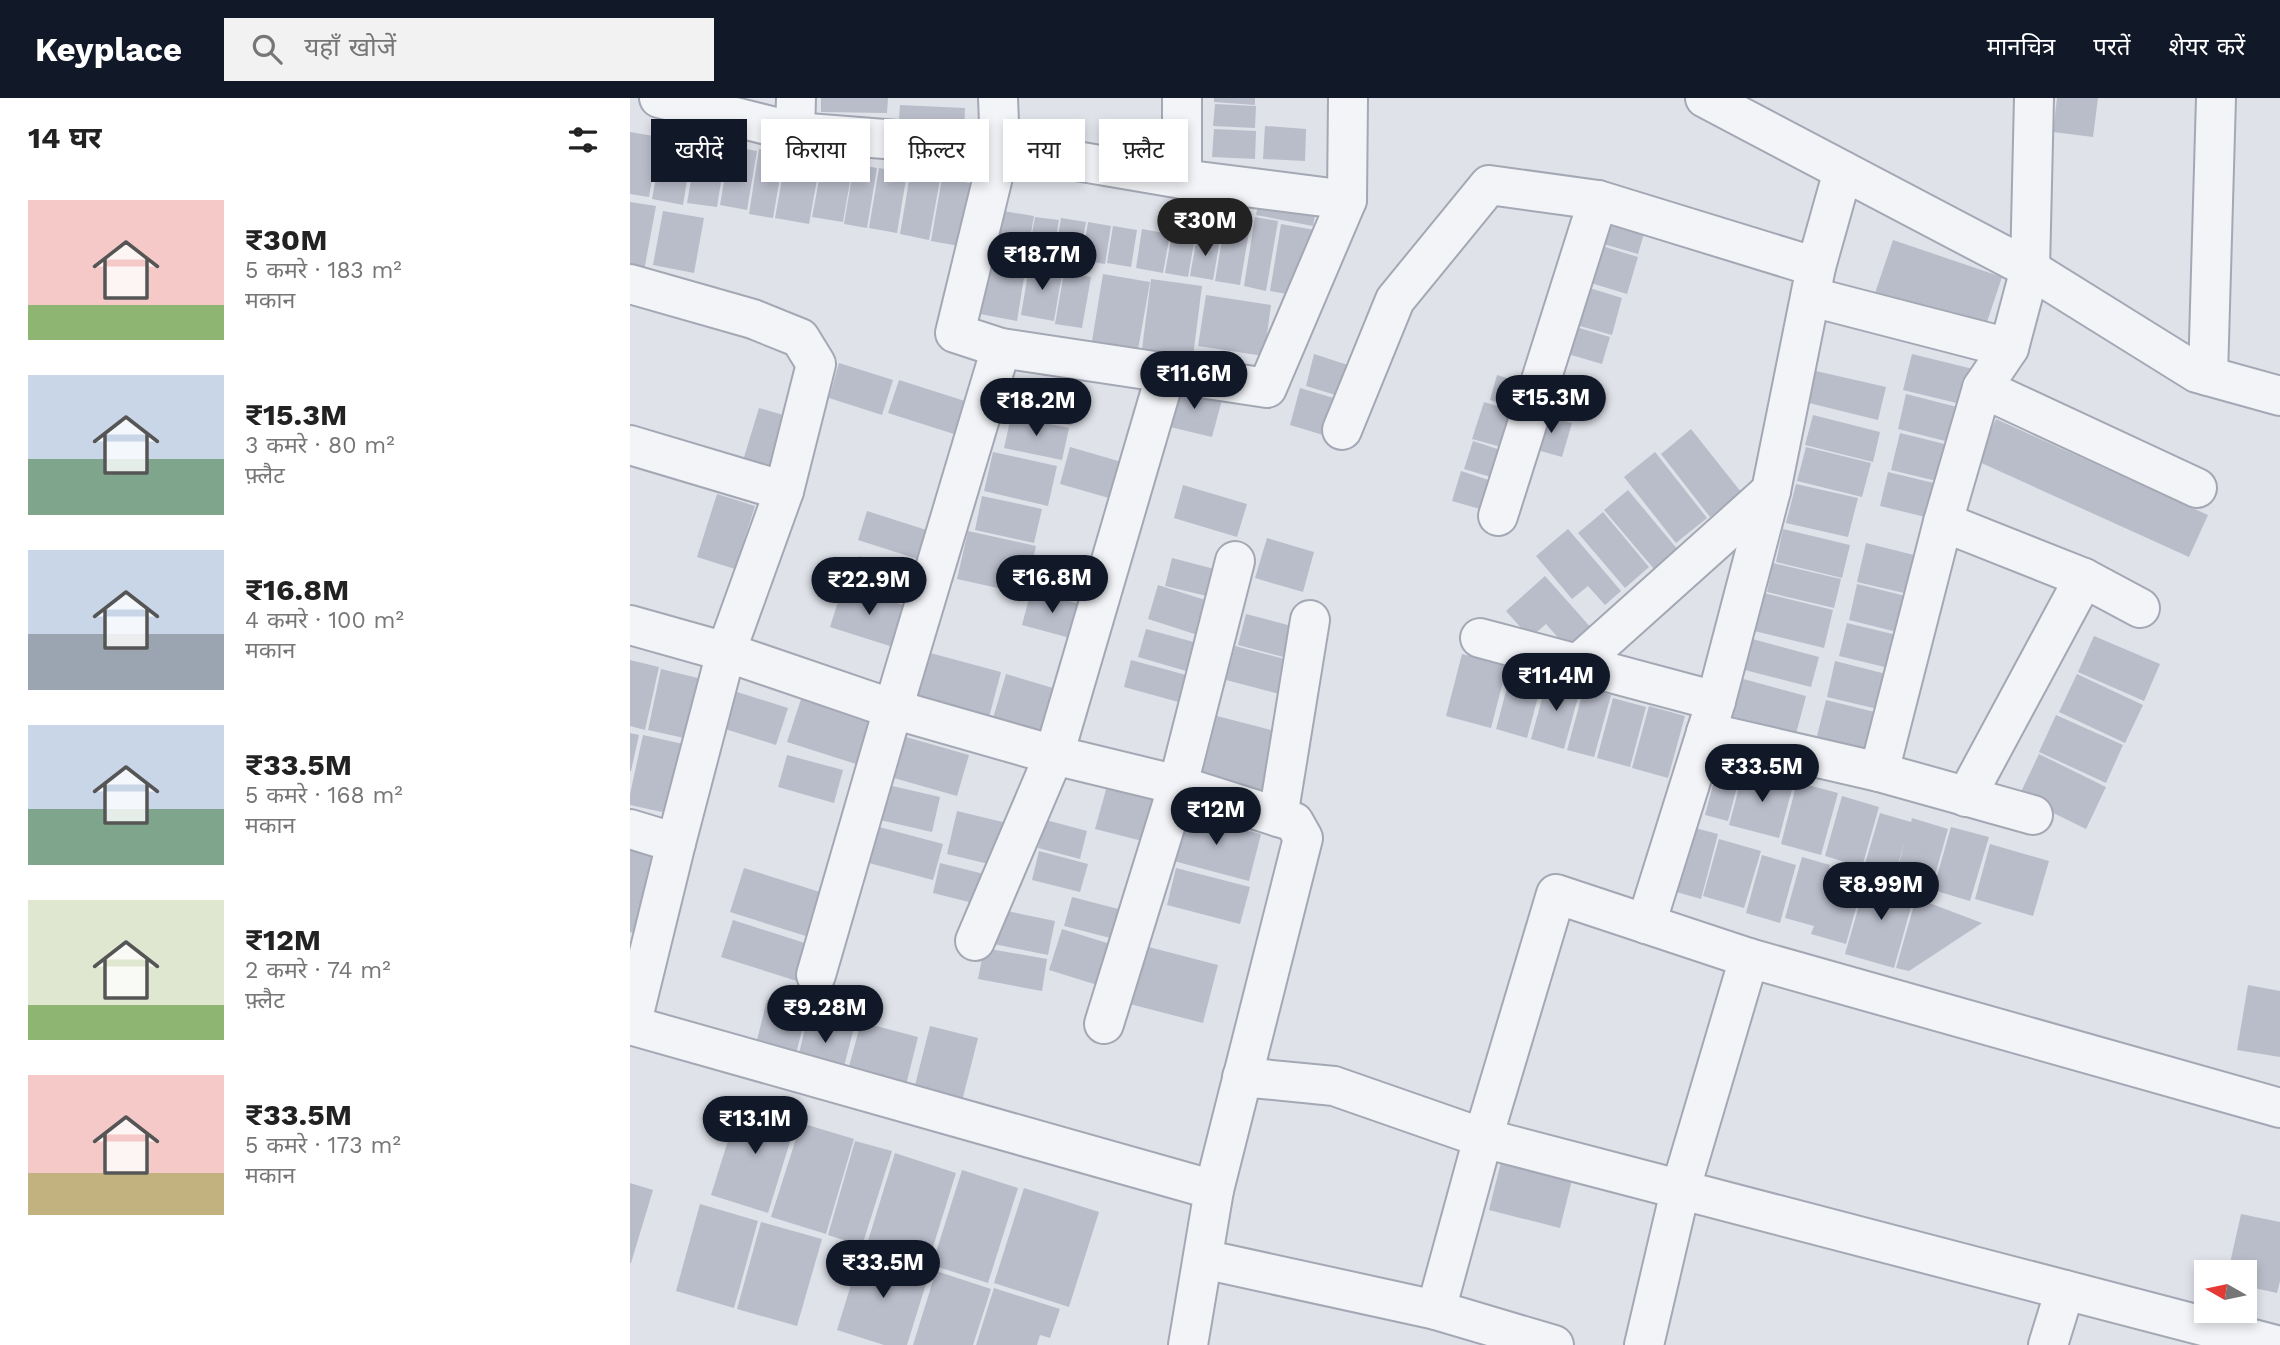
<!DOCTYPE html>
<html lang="hi">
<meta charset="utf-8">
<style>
:root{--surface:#fff;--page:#f2f2f2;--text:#222;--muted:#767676;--accent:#111827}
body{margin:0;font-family:"Work Sans","Noto Sans Devanagari",sans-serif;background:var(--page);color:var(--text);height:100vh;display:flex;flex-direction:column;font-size:26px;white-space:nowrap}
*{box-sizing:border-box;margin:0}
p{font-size:23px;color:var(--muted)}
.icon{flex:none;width:38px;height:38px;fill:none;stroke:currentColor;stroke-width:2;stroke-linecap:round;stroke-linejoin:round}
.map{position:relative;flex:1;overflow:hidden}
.drawer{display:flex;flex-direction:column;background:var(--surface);width:630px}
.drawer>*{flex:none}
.banner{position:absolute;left:21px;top:21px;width:665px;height:63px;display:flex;gap:14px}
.needle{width:46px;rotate:279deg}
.buttons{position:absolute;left:1564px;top:1162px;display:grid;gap:14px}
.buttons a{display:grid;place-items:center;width:63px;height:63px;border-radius:0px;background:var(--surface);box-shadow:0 4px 10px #0003;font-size:35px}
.price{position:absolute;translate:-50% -60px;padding:0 16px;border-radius:24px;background:var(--accent);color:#fff;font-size:23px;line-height:46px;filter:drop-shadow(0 2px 4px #0008)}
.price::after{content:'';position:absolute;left:50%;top:42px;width:21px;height:16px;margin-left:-10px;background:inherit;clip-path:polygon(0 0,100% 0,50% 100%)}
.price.selected{background:#222;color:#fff}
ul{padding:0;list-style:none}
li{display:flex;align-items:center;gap:21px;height:175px;padding:0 28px}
li span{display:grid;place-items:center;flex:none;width:196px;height:140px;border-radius:0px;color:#555}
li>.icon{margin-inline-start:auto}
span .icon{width:84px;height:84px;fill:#fffc;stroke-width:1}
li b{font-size:30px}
h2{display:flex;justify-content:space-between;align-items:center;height:84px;padding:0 28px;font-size:30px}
.chip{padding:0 24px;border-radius:0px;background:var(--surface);box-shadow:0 4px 10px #0003;font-size:24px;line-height:63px}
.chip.selected{background:var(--accent);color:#fff}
header{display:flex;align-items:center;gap:42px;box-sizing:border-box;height:98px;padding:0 35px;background:var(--accent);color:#fff}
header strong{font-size:33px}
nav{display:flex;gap:38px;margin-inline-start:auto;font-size:24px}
.search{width:490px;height:63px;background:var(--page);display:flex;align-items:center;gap:18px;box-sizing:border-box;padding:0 24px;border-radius:0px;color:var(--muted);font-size:26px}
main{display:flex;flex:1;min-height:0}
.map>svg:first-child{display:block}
.building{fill:#b9bdca}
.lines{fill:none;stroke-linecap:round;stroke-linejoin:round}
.minor-casing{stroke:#a4a8b4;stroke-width:42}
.minor{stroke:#f2f4f7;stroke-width:38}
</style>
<header>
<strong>Keyplace</strong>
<div class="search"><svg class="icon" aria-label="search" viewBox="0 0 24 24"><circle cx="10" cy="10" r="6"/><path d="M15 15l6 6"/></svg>यहाँ खोजें</div>
<nav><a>मानचित्र</a><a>परतें</a><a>शेयर करें</a></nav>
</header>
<main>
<section class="drawer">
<h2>14 घर<svg class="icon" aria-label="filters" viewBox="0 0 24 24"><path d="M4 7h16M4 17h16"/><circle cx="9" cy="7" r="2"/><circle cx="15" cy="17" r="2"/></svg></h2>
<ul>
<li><span style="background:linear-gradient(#f6c9c9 75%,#8fb573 0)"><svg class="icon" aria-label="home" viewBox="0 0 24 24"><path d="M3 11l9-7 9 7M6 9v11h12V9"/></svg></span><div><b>₹30M</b><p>5 कमरे · 183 m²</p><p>मकान</p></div></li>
<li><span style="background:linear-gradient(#c9d6e8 60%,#7fa58c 0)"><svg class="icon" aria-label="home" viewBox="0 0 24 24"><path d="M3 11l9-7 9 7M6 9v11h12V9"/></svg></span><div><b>₹15.3M</b><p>3 कमरे · 80 m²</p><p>फ़्लैट</p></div></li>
<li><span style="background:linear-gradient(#c9d6e8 60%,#9aa5b1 0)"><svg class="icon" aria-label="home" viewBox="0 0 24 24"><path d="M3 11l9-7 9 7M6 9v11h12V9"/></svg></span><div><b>₹16.8M</b><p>4 कमरे · 100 m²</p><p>मकान</p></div></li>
<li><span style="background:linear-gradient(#c9d6e8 60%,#7fa58c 0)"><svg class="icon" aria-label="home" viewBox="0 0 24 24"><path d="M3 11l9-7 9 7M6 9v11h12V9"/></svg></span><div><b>₹33.5M</b><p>5 कमरे · 168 m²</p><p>मकान</p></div></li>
<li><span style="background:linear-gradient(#dfe7d0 75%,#8fb573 0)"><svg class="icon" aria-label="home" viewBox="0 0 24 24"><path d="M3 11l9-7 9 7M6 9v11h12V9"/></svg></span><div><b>₹12M</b><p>2 कमरे · 74 m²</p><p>फ़्लैट</p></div></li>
<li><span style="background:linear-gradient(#f6c9c9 70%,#c2b280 0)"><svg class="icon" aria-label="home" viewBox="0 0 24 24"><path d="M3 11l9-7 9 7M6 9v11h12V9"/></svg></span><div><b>₹33.5M</b><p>5 कमरे · 173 m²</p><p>मकान</p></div></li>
</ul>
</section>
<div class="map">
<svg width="1650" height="1247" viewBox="0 0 1650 1247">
<rect width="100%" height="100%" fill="#dfe2e9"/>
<!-- building -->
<g class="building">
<path d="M191,0h67l-1,15 -66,-1z"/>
<path d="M584,0h41v7l-41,-3z"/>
<path d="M1427,0h41l-5,39 -40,-5z"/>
<path d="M585,6l41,2 -1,22 -42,-2z"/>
<path d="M270,7l65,3 -1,30 -66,-3z"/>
<path d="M635,28l41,3 -1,32 -42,-2z"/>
<path d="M584,31l42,2 -1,28 -43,-2z"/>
<path d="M0,34l29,5 -10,60 -19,-3z"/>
<path d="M100,48l27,5 -10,59 -27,-5z"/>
<path d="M67,49l29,4 -9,56 -30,-4z"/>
<path d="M129,51l25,5 -11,64 -24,-4z"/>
<path d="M31,53l30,5 -8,49 -31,-6z"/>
<path d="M157,53l34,6 -12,67 -34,-6z"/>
<path d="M193,61l30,5 -10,58 -31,-5z"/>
<path d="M224,66l23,4 -10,60 -23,-4z"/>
<path d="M249,70l28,5 -10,60 -28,-5z"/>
<path d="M280,77l30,5 -11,60 -29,-6z"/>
<path d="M312,80l39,7 -11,63 -39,-7z"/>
<path d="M631,93l57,10 -5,25 -57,-11z"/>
<path d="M0,104l26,4 -12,65 -14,-3z"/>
<path d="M972,108l46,14 -10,34 -45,-13z"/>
<path d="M367,112l37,6 -6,34 -37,-6z"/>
<path d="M597,112l25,4 -12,71 -25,-4z"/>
<path d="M33,113l41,7 -10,55 -41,-8z"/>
<path d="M405,119l24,3 -6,34 -24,-4z"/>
<path d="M625,119l23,4 -12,70 -22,-5z"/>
<path d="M431,120l25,4 -7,37 -24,-4z"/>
<path d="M458,124l23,4 -6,38 -23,-4z"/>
<path d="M651,126l34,6 -12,67 -33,-6z"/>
<path d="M483,128l24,4 -6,37 -24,-4z"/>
<path d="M512,131l28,5 -7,39 -27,-5z"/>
<path d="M542,135l23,4 -7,40 -23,-4z"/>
<path d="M567,138l23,4 -7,40 -23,-4z"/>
<path d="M1263,142l109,37 -19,57 -109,-38z"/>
<path d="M962,145l46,14 -11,37 -46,-14z"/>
<path d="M360,161l36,6 -9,56 -37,-7z"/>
<path d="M400,164l33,6 -9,53 -33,-6z"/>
<path d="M434,174l27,5 -9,51 -27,-4z"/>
<path d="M473,176l47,8 -13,73 -46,-8z"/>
<path d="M521,181l51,7 -10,78 -51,-7z"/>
<path d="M950,187l42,13 -10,37 -43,-12z"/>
<path d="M576,197l65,10 -7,51 -66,-10z"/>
<path d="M939,227l41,12 -8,27 -41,-12z"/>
<path d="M684,256l37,12 -9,31 -36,-11z"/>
<path d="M1282,256l69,17 -8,36 -70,-17z"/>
<path d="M209,265l54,17 -11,35 -53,-17z"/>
<path d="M1186,273l70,16 -8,33 -69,-17z"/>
<path d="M867,277l38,11 -7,25 -38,-11z"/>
<path d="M269,282l69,22 -11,33 -69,-22z"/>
<path d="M391,284l57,12 -7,31 -57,-11z"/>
<path d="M546,286l47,12 -11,41 -46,-11z"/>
<path d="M670,290l44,13 -11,37 -43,-13z"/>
<path d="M1276,296l59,15 -8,35 -59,-15z"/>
<path d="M854,304l39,12 -11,36 -40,-11z"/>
<path d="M129,310l31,9 -19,60 -30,-10z"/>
<path d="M909,316l33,9 -10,34 -32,-9z"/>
<path d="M1183,317l67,17 -7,30 -68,-17z"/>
<path d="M381,318l58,12 -7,32 -58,-12z"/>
<path d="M1366,321l212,96 -19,42 -212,-96z"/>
<path d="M1061,331l50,63 -31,25 -49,-63z"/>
<path d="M1270,335l57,14 -8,37 -58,-14z"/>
<path d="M843,343l40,13 -9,27 -40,-12z"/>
<path d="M440,349l62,18 -9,37 -63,-18z"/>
<path d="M1176,349l65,16 -9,34 -65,-16z"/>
<path d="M363,354l64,14 -9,40 -64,-15z"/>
<path d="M1025,354l52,66 -31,25 -52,-66z"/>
<path d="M831,373l43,14 -10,28 -42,-12z"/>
<path d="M1258,374l58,14 -8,34 -58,-14z"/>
<path d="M1166,386l62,14 -10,39 -62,-14z"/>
<path d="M553,387l64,19 -10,33 -63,-19z"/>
<path d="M998,392l50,60 -24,19 -50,-59z"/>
<path d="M87,396l38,12 -20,63 -38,-12z"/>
<path d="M352,398l60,13 -8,34 -59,-13z"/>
<path d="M237,413l75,24 -9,29 -75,-24z"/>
<path d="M973,414l46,55 -24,21 -47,-55z"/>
<path d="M938,431l53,62 -16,14 -17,-19 -16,13 -36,-43z"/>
<path d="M1153,431l67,16 -8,33 -66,-16z"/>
<path d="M338,433l68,15 -11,48 -68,-15z"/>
<path d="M637,440l47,14 -11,40 -48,-14z"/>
<path d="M1236,445l60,15 -9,38 -60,-14z"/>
<path d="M229,458l70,22 -9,27 -70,-22z"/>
<path d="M412,460l55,16 -8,30 -55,-16z"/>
<path d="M542,460l54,14 -7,27 -54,-13z"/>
<path d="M1143,465l68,16 -7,29 -67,-16z"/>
<path d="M915,478l48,54 -23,21 -24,-27 -16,14 -24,-27z"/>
<path d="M1227,486l61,15 -9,36 -60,-15z"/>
<path d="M528,487l60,19 -11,34 -59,-19z"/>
<path d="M213,488l66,21 -13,41 -66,-21z"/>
<path d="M1122,492l81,20 -9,38 -82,-20z"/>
<path d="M401,493l52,14 -9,34 -52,-14z"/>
<path d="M616,516l57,15 -8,31 -57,-15z"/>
<path d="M1217,525l58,14 -8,33 -58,-14z"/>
<path d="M516,531l55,15 -8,29 -55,-16z"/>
<path d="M1464,538l66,28 -16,37 -66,-29z"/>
<path d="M1115,539l74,20 -8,30 -74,-19z"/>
<path d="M605,548l61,16 -9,34 -61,-16z"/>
<path d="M289,552l82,22 -14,53 -82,-22z"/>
<path d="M832,556l45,12 -16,62 -45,-12z"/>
<path d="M0,562l29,7 -14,63 -15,-4z"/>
<path d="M501,562l59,16 -8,27 -58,-16z"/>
<path d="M1205,563l59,15 -8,35 -59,-14z"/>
<path d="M883,567l31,9 -17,64 -31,-9z"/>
<path d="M31,571l45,11 -13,60 -45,-10z"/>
<path d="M376,576l57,17 -14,51 -58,-17z"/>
<path d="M1447,576l66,31 -18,38 -66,-31z"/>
<path d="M918,579l33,9 -17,63 -33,-10z"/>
<path d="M1106,579l70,19 -10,38 -70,-19z"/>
<path d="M954,590l27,7 -17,62 -27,-7z"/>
<path d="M104,593l54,17 -12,37 -54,-17z"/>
<path d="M983,600l33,9 -16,60 -33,-9z"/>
<path d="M171,601l68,21 -13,44 -69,-22z"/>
<path d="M1196,602l57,14 -10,43 -58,-13z"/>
<path d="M1019,608l36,10 -17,62 -36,-10z"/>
<path d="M1426,617l67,30 -17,38 -67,-31z"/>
<path d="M587,618l66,17 -18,69 -66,-17z"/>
<path d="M0,635l9,2 -8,36h-1z"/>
<path d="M13,637l49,11 -16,69 -46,-10v-11z"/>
<path d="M276,639l63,18 -12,41 -63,-18z"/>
<path d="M1409,656l67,33 -20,42 -67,-33z"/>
<path d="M157,657l56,15 -9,33 -56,-16z"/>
<path d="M1090,660l23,6 -15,57 -23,-6z"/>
<path d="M1114,671l50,13 -15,56 -50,-13z"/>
<path d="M1167,684l41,11 -17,62 -40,-11z"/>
<path d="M258,687l52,12 -8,35 -52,-12z"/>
<path d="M477,688l61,16 -10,43 -63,-16z"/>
<path d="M1212,698l37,11 -17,60 -37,-11z"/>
<path d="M327,713l54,13 -10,43 -54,-13z"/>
<path d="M1250,715l31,9 1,-4 36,11 -16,57 -36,-10 9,-37 -10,37 -31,-9z"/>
<path d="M552,716l79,20 -12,47 -79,-21z"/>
<path d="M416,722l41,11 -7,28 -42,-11z"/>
<path d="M249,729l64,17 -10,36 -64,-17z"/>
<path d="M1061,729l27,7 -17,65 -28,-8z"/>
<path d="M1321,729l38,10 -19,64 -37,-11z"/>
<path d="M1089,741l42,12 -17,57 -41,-12z"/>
<path d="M1360,746l59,17 -16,55 -58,-17z"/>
<path d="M0,751l34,9 -21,77 -13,-3z"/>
<path d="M409,753l49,13 -8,28 -48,-12z"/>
<path d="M1132,757l34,10 -16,58 -34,-10z"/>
<path d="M1172,759l28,8 -2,8 35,10 -17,61 -35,-10 3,-8 -29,-8z"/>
<path d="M310,765l56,14 -7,30 -56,-14z"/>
<path d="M114,770l79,25 -14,44 -79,-25z"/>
<path d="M546,770l74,19 -10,37 -73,-19z"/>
<path d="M1238,777l48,14 -22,79 -49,-14z"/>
<path d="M442,799l54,14 -8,29 -54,-14z"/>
<path d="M1286,800l66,25 -73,48 -13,-3z"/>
<path d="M362,810l63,13 -7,34 -64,-13z"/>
<path d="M103,822l78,25 -11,37 -79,-25z"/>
<path d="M432,831l58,18 -13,41 -58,-18z"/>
<path d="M511,847l77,20 -15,58 -77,-20z"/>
<path d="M354,850l63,11 -5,32 -64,-12z"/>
<path d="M1618,887l32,6v66l-43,-7z"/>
<path d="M137,902l40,10 -14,56 -40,-10z"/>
<path d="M180,910l46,12 -16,62 -45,-12z"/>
<path d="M231,924l57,15 -15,60 -58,-16z"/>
<path d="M300,928l48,12 -17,67 -48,-12z"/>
<path d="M111,1001l57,17 -30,97 -57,-18z"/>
<path d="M171,1025l53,16 -28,95 -55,-17z"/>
<path d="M225,1043l37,10 -30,95 -34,-11z"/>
<path d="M875,1048l71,18 -16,64 -71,-18z"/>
<path d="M265,1055l61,20 -28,90 -61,-19z"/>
<path d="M332,1072l56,18 -30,95 -56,-18z"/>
<path d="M0,1085l23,7 -22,73h-1z"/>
<path d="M394,1090l75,24 -30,95 -75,-24z"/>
<path d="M70,1106l58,17 -24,87 -58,-17z"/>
<path d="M1611,1116l39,8v59l-3,12 -32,-7v-14h-17z"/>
<path d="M131,1124l61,17 -25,87 -60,-17z"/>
<path d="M232,1151l68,22 -23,74h-23l-47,-15z"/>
<path d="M306,1173l55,18 -18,56h-60z"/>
<path d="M364,1190l66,21 -10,29 -10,-3 -3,10h-61z"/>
</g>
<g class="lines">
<!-- minor casing -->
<g class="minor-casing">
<g id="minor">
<path d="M29,0l136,34 205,16 182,31 165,21"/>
<path d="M368,0l2,50 -45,185 46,15 266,40 80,-188 1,-102"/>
<path d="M1075,0l325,171 167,104 83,23"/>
<path d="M165,34l1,-34"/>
<path d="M552,81v-81"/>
<path d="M0,186l123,35 47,19 16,26 -32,127 -58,161 -50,191 -45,183"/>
<path d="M1182,199l197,51"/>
<path d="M1578,278l8,-278"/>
<path d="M1352,290l215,100"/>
<path d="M712,332l53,-130 94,-115 109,15 218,67"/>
<path d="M0,347l154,46"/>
<path d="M868,418l100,-316"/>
<path d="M1313,424l141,56 56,30"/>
<path d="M0,527l96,27 167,57 161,46 124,30 116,37 9,16 -89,352 -26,155"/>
<path d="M850,540l236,63"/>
<path d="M948,566l193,-173"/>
<path d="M1076,634l173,40 154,43"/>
<path d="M1249,674l64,-250 39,-134 27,-40 21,-79 4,-171"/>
<path d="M1336,699l118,-219"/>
<path d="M648,719l32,-197"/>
<path d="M0,731l46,14"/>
<path d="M1016,826l70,-223 55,-210 45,-224 27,-96"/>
<path d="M345,843l79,-186 112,-382"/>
<path d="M186,877l77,-266 108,-361"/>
<path d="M474,926l74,-239 57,-224"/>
<path d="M0,927l584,165"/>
<path d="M612,979l92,9 149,52 793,207"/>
<path d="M573,1161l233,51"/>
<path d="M924,1247l-118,-35 47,-172 73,-244 193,64 531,150"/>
<path d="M1014,1247l36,-154 69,-233"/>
<path d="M1418,1247l17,-55"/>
</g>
</g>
<!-- minor -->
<use href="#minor" class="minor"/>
</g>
</svg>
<div class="buttons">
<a><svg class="needle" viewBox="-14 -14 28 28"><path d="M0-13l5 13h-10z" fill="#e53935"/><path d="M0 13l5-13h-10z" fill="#767676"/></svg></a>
</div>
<b class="price selected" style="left:575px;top:160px">₹30M</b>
<b class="price" style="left:412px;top:194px">₹18.7M</b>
<b class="price" style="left:564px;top:313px">₹11.6M</b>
<b class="price" style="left:921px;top:337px">₹15.3M</b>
<b class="price" style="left:406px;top:340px">₹18.2M</b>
<b class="price" style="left:422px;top:517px">₹16.8M</b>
<b class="price" style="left:239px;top:519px">₹22.9M</b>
<b class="price" style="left:926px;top:615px">₹11.4M</b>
<b class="price" style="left:1132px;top:706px">₹33.5M</b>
<b class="price" style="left:586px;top:749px">₹12M</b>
<b class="price" style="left:1251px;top:824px">₹8.99M</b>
<b class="price" style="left:195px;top:947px">₹9.28M</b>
<b class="price" style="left:125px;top:1058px">₹13.1M</b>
<b class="price" style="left:253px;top:1202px">₹33.5M</b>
<div class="banner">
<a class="chip selected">खरीदें</a>
<a class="chip">किराया</a>
<a class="chip">फ़िल्टर</a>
<a class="chip">नया</a>
<a class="chip">फ़्लैट</a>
</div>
</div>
</main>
